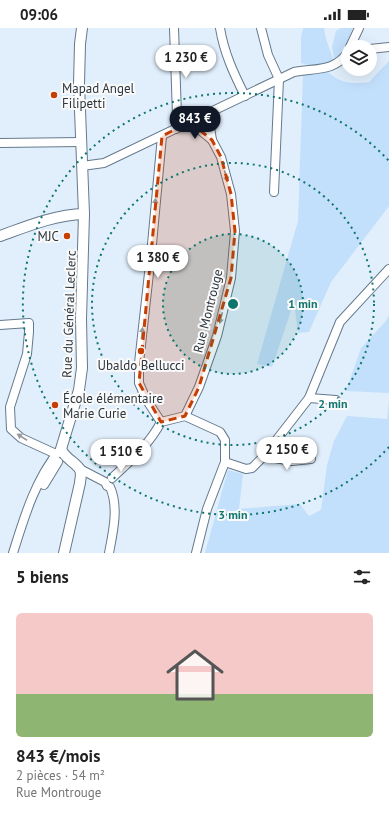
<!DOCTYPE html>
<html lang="fr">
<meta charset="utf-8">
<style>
:root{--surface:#fff;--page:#f2f2f2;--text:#222;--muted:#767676;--line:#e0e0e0;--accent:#111827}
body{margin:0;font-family:"PT Sans",sans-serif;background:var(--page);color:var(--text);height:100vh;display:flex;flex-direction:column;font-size:15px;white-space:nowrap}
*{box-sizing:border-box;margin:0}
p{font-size:13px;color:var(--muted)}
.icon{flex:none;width:22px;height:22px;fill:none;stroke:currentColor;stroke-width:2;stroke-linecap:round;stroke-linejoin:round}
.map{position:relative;height:525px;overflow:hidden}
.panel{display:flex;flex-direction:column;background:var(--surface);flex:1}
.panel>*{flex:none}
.fabs{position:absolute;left:341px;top:12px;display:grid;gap:8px}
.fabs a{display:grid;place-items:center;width:36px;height:36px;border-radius:50%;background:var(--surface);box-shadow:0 4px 16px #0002;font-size:20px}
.price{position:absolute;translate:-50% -34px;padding:0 9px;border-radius:14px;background:#fff;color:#222;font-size:13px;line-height:26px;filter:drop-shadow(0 1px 2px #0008)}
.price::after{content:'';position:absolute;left:50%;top:24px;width:12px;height:9px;margin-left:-6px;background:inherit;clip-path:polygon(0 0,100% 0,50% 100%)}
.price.on{background:var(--accent);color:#fff}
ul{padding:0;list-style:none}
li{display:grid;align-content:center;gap:8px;height:212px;padding:0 16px}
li+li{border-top:1px solid var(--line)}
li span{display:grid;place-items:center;height:124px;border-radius:6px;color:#555}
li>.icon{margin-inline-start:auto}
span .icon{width:72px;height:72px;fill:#fffc;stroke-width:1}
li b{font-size:17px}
h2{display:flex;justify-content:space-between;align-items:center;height:48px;padding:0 16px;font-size:17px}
.status{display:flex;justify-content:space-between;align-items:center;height:28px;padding:0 20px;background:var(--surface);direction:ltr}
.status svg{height:11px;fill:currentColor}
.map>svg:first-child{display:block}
.green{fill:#c2dffb}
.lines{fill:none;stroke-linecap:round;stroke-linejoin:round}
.minor-casing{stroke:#65798c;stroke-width:10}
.major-casing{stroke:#65798c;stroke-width:12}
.minor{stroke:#fff;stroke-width:8}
.major{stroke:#fff;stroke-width:10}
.oneway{fill:#969a9e}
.marked{fill:#c53e04;fill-opacity:0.2;stroke:#c53e04;stroke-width:3;stroke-dasharray:8 5;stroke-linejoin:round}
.ring{fill:none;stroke:#0f766e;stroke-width:2;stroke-dasharray:2 4}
.poi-dot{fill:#c53e04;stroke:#fafafa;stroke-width:1.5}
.labels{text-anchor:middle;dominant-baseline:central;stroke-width:4;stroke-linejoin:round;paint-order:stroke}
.poi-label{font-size:13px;fill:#2c353e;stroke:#fafafa;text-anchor:start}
.street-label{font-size:13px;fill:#2c353e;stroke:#fafafa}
.centre{fill:#0f766e;stroke:#fafafa;stroke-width:2}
.ring-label{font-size:12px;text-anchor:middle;font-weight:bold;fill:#0f766e;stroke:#fafafa;stroke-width:4;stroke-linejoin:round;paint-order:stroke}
</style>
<div class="status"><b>09:06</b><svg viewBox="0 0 49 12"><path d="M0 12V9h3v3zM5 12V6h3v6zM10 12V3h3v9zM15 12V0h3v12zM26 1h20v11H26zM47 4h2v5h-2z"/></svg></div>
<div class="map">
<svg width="389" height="525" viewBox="0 0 389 525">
<rect width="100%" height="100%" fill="#e1effc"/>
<!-- green -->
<g class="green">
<path d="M303,0h21c1,12 7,23 10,35l-22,3 -11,-3v-26z"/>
<path d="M341,0h12l-10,23 -8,12 -3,-16 4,-16z"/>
<path d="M389,33v145l-58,76 -22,50 -11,1 -4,-31 -22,65 -15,-3 41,-143 5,-148 25,-1c13,12 24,12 41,10z"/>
<path d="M389,287v78l-43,-2 15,-43 25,-27z"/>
<path d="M389,373v152h-184l23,-83 15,4 -4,35 61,-5 9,12 12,-6 6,-45 7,-24 13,-25 40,3z"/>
</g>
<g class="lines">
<!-- minor casing -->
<g class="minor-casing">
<g id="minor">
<path d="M174,0l3,87 -1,14"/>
<path d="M220,0c4,25 14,46 25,68"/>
<path d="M261,0l7,27 11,24 -5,113"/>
<path d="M350,19l9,-19"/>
<path d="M370,21l19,-2"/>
<path d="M190,94l22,18"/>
<path d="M0,115l81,-1"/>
<path d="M82,138l22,-3 190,-91c21,-4 41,0 54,-20"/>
<path d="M0,297l29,-2v9l-2,22 -17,53 1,22 10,9 35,16"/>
<path d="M309,370l27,2"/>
<path d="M185,388l14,-29 18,-51 14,-58 4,-47 -4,-37 -10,-37 -9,-17 -4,-26"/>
<path d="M161,394l-15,-23 -7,-16v-20l12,-108 11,-119"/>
<path d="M264,428l28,5 19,-2"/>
<path d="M80,441l25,13 2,4 3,1c9,20 3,45 -1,66"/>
<path d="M112,450c18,-17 37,-33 49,-56l24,-6 35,16 5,8v22l21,7 6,-1 12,-12 45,-58 31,-76 49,-53"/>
<path d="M44,457l14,-23 -5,-3"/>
<path d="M13,525c11,-35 22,-73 46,-102"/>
<path d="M196,525l11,-44 18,-47"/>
</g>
</g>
<!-- major casing -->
<g class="major-casing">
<g id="major">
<path d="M0,208c28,-10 54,-21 84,-22"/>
<path d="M64,525l16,-70c0,-3 2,-9 0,-13 -3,-7 -15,-11 -19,-21l18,-59 3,-22 -1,-49 3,-105 -5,-130 1,-40 2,-16"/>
</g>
</g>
<!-- minor -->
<use href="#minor" class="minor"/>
<!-- major -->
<use href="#major" class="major"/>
</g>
<!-- one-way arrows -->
<defs><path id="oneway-solid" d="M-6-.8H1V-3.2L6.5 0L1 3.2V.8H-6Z"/></defs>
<g class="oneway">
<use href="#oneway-solid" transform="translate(226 148) rotate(75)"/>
<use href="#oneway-solid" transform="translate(155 176) rotate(-85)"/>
<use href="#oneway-solid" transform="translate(221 290) rotate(104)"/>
<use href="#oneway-solid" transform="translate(142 305) rotate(-84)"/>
<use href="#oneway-solid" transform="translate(22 409) rotate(-147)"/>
</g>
<!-- marked area -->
<path class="marked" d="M190,94l22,18 9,17 10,37 4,37 -4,47 -32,109 -14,29 -24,6 -22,-39 23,-247z"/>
<!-- distance rings -->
<circle cx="233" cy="276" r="70" fill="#0f766e" fill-opacity=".12"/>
<g class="ring">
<circle cx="233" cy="276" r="70"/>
<circle cx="233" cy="276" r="141"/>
<path d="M389 419A211 211 0 1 1 389 133"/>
</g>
<!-- markers -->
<g class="poi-dot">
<circle cx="54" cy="67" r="4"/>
<circle cx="67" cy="208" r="4"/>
<circle cx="141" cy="323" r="4"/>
<circle cx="55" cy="377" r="4"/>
</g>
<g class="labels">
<!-- poi labels -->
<g class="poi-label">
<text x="62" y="60">Mapad Angel<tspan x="62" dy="15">Filipetti</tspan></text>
<text x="59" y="208" text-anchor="end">MJC</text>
<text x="141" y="337" text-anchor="middle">Ubaldo Bellucci</text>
<text x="63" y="370">École élémentaire<tspan x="63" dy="15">Marie Curie</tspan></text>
</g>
<!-- street labels -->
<g class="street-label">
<text transform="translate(208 283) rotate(-76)">Rue Montrouge</text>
<text transform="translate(69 286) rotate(-88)">Rue du Général Leclerc</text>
</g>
</g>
<circle cx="233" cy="276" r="6" class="centre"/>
<g class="ring-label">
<text x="303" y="280">1 min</text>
<text x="333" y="380">2 min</text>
<text x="233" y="491">3 min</text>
</g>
</svg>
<div class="fabs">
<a><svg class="icon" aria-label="layers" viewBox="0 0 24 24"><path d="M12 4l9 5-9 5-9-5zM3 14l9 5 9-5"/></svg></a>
</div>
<b class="price" style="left:186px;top:51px">1 230 €</b>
<b class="price on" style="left:195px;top:112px">843 €</b>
<b class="price" style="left:158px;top:251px">1 380 €</b>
<b class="price" style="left:287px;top:443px">2 150 €</b>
<b class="price" style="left:121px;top:445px">1 510 €</b>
</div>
<section class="panel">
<h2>5 biens<svg class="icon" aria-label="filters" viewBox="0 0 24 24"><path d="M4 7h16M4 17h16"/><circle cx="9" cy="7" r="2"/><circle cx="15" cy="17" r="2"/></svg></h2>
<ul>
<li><span style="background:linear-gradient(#f6c9c9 65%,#8fb573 0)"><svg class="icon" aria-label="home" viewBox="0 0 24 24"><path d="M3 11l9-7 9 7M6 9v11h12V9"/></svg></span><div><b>843 €/mois</b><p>2 pièces · 54 m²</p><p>Rue Montrouge</p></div></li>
</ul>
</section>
